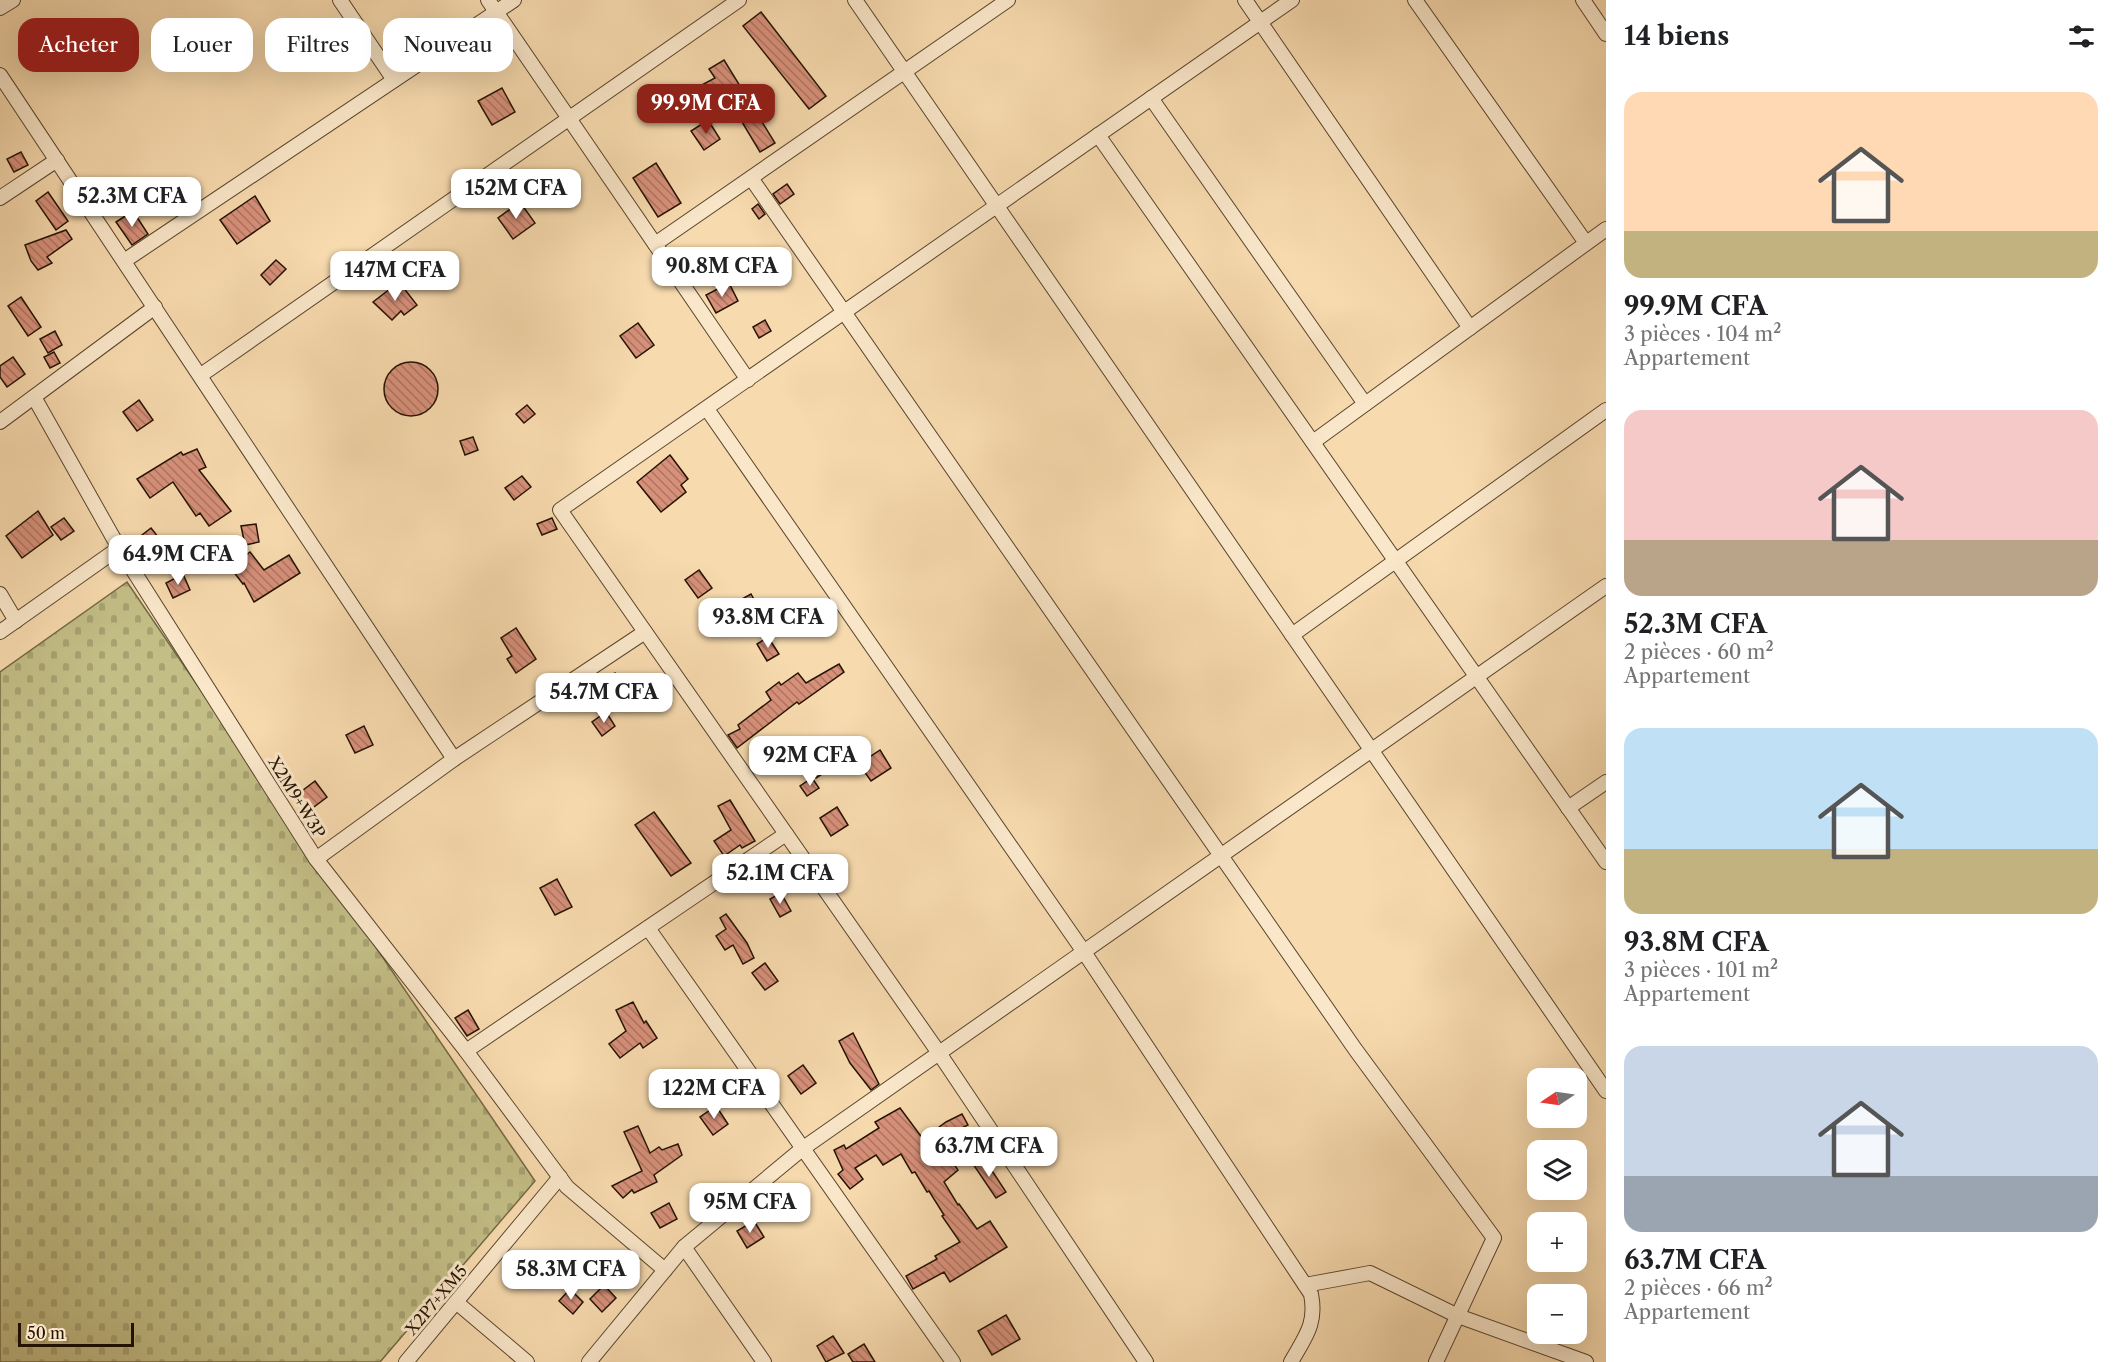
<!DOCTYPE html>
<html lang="fr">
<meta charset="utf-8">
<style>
:root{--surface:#fff;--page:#f2f2f2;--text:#202124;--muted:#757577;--accent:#8f2418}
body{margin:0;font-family:"Libre Caslon Text",serif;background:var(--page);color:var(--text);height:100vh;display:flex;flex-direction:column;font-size:22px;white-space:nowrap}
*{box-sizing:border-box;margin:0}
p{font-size:20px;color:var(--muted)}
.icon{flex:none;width:33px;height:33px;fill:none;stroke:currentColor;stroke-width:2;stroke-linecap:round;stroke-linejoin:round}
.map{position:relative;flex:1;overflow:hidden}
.panel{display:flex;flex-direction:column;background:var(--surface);width:510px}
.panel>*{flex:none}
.hud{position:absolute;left:18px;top:18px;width:570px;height:54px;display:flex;gap:12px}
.needle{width:39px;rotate:257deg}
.buttons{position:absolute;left:1527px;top:1068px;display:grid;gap:12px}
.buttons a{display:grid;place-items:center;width:60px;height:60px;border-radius:12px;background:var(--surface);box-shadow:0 6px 24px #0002;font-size:30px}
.scale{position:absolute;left:18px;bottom:15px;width:116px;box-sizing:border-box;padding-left:6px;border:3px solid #241302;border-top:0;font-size:16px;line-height:21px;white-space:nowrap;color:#241302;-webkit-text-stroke:4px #fae7ca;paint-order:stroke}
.price{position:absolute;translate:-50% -51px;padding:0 14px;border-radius:12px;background:#fff;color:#222;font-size:20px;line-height:39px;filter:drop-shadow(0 2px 3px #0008)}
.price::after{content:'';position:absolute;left:50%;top:36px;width:18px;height:14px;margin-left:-9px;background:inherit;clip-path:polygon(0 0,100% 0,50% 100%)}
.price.selected{background:var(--accent);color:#fff}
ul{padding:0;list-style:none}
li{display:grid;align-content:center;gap:12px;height:318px;padding:0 18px}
li span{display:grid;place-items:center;height:186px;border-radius:18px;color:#555}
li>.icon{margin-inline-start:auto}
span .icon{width:108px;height:108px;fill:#fffc;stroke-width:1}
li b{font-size:26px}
h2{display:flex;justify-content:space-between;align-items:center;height:72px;padding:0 18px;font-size:26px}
.tag{padding:0 21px;border-radius:18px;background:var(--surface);box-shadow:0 6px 24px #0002;font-size:21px;line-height:54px}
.tag.selected{background:var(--accent);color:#fff}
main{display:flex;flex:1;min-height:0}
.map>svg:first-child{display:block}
.cemetery{fill:url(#cemetery-stones);stroke:#746844;stroke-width:1.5}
.building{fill:url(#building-back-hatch);stroke:#241302;stroke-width:1.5}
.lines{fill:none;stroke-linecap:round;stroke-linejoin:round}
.street-casing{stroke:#59452d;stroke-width:16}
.street{stroke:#fae7ca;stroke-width:14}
.labels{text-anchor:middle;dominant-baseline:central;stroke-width:6;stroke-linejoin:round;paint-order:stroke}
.street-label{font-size:16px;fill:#241302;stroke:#fae7ca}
</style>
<main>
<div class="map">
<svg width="1606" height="1362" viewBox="0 0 1606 1362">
<defs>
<pattern id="cemetery-stones" width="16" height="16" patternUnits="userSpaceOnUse" patternTransform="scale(1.5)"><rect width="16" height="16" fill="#c3be86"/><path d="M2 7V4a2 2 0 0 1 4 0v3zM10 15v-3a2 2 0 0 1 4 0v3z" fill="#a7a272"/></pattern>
<pattern id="building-back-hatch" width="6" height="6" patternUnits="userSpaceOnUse" patternTransform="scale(1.5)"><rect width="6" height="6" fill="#d7907a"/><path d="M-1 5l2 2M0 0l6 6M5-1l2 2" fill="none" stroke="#ae7462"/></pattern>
</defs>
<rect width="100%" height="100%" fill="#f7daae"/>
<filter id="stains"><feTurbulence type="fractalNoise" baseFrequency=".00333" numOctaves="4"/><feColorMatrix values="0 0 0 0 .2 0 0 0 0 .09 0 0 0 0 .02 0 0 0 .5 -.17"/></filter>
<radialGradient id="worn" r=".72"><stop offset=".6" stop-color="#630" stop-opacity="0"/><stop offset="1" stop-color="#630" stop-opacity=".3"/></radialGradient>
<!-- cemetery -->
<path class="cemetery" d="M127,582l408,599 -155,181h-380v-690z"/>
<!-- building -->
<g class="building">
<path d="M761,12l65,84 -17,13 -66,-83z"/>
<path d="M724,60l51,83 -15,9 -33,-55 -21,11 -10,-20 19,-10 -6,-9z"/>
<path d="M502,88l13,24 -23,13 -14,-24z"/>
<path d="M708,120l12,19 -16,11 -13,-19z"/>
<path d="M21,152l7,13 -14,7 -7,-13z"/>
<path d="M656,163l25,40 -23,14 -25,-39z"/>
<path d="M787,184l7,10 -14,10 -7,-10z"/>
<path d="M48,192l20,29 -12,9 -20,-29z"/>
<path d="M255,196l15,25 -33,23 -17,-24z"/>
<path d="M520,202l15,21 -22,16 -15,-21z"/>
<path d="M758,204l7,10 -6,5 -7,-10z"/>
<path d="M133,211l15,23 -16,11 -16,-23z"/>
<path d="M66,230l6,9 -25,18 5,6 -14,7 -7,-9 -6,-16z"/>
<path d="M276,260l10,9 -16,16 -9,-10z"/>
<path d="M399,282l18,23 -13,10 -3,-4 -9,9 -19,-18z"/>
<path d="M729,283l9,18 -22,12 -10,-18z"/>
<path d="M21,297l20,30 -13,9 -20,-30z"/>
<path d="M765,320l6,11 -12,7 -6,-11z"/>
<path d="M638,323l16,22 -18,13 -16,-22z"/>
<path d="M55,331l7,14 -14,8 -8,-14z"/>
<path d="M54,352l6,11 -10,5 -6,-11z"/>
<path d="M13,357l12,17 -18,13 -7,-10v-11z"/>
<circle cx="411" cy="389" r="27"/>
<path d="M139,400l14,20 -16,11 -14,-19z"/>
<path d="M527,405l8,9 -11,9 -8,-9z"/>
<path d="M473,437l5,13 -13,5 -5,-14z"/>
<path d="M197,449l9,18 -7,3 32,41 -22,15 -9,-13 -4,3 -23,-34 -23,16 -13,-19 44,-27 2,3z"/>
<path d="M670,455l18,24 -7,6 5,7 -25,20 -24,-30z"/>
<path d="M522,476l9,11 -17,13 -9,-12z"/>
<path d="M38,511l15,24 -31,23 -16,-22z"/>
<path d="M64,518l10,13 -13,9 -10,-13z"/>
<path d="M552,518l5,11 -15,6 -5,-11z"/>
<path d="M256,524l3,18 -14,3 -4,-19z"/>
<path d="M151,528l12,15 -15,11 -11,-15z"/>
<path d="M250,552l14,18 25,-15 11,18 -46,29 -10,-19 -1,1 -13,-17z"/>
<path d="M699,570l13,18 -14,10 -13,-18z"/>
<path d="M183,574l7,16 -17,8 -7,-15z"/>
<path d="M751,594l10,18 -41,23 -7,-15 21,-10 -3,-5z"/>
<path d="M516,628l20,31 -20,14 -9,-14 5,-3 -11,-18z"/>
<path d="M768,637l11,17 -12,7 -10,-17z"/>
<path d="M839,664l5,8 -45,32 -2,-2 -60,46 -9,-13 12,-6 -2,-4 33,-25 -5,-8 13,-10 2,3 17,-12 8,10z"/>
<path d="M615,673l13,19 -18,12 -13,-19z"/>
<path d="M606,712l9,14 -13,10 -10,-14z"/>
<path d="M364,726l9,19 -18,8 -9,-18z"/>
<path d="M836,743l8,17 -28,18 -11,-18z"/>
<path d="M880,750l11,18 -20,13 -12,-17z"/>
<path d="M812,778l7,10 -12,8 -7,-10z"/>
<path d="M315,781l12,16 -17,13 -12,-16z"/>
<path d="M730,800l25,41 -13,7 -2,-3 -16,11 -10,-15 17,-11 -13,-24z"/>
<path d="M837,807l11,18 -17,11 -11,-18z"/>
<path d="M654,812l37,51 -20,13 -36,-51z"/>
<path d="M557,879l15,28 -17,8 -15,-27z"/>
<path d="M781,893l10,18 -11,6 -10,-18z"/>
<path d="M726,914l21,29 7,15 -11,6 -10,-19 -8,5 -9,-14 10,-7 -6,-11z"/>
<path d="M765,963l13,18 -13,9 -13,-17z"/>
<path d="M633,1002l11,21 2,-2 11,17 -14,10 -3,-5 -20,15 -11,-14 17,-13 -10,-21z"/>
<path d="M468,1010l11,19 -12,7 -12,-18z"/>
<path d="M853,1033l26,51 -8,6 -21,-27 -11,-22z"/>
<path d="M803,1065l13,18 -15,11 -13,-18z"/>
<path d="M716,1106l12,18 -15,11 -13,-18z"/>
<path d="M900,1108l23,31 23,-17 16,-8 6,11 -31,15 21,30 -14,12 14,23 1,-1 18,25 13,-8 17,26 -57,35 -6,-10 -31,17 -7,-13 31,-17 -2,-3 25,-14 -18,-26 2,-1 -15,-24 -2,1 -12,-20 -3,1 -11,-19 -18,11 -7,-10 -21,13 8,11 -13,10 -12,-15 5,-4 -9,-20 10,-5 2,4 33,-21 -4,-6z"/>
<path d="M638,1126l12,27 9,-6 3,3 16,-6 4,11 -28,20 3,7 -23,11 -2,-3 -9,8 -11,-12 30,-15 -18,-39z"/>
<path d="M983,1157l23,35 -10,6 -23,-34z"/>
<path d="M669,1203l8,16 -17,9 -9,-15z"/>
<path d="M754,1221l10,16 -17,11 -10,-17z"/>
<path d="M604,1285l12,13 -14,14 -12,-13z"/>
<path d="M570,1289l13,13 -10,12 -14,-13z"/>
<path d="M1006,1315l14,24 -28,16 -14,-24z"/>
<path d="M833,1336l11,17 -18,9 -9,-16z"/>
<path d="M864,1344l11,18h-22l-5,-8z"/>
</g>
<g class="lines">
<!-- street casing -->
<g class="street-casing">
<g id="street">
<path d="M340,0l54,80"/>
<path d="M488,0l260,380"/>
<path d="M855,0l751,1091"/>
<path d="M1245,0l225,328"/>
<path d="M1415,0l171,243"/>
<path d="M1583,0l23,34"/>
<path d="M0,8l13,-8"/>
<path d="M0,75l454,684"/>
<path d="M1151,98l214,306"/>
<path d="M1098,135l508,727"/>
<path d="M751,178l604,871 139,189 -58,124"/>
<path d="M0,198l57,-38"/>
<path d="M655,244l353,-244"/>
<path d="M124,261l390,-261"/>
<path d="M201,375l538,-375"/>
<path d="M707,409l377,543 227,342c6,30 -6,43 -20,68"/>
<path d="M0,422l155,-115"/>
<path d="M1313,442l293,-213"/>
<path d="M119,548l197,311 150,192"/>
<path d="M0,594l16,27"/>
<path d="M0,632l119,-84 -85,-151"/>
<path d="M1292,635l314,-225"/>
<path d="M1568,808l38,-26"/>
<path d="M316,859l138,-100 191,-127"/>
<path d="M648,928l305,434"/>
<path d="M684,1247l80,115"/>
<path d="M665,1270l-98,-83 -101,-136 320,-217"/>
<path d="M1305,1285l65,-12 88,43 128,46"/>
<path d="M456,1302l71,60"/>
<path d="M406,1362l154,-185"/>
<path d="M589,1362l95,-115 118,-98 804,-563"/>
<path d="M1146,1362l-207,-309 -379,-543 732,-510"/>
</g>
</g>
<!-- street -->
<use href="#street" class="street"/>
</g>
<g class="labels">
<!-- street labels -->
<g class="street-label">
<text transform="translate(297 797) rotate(58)">X2M9+W3P</text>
<text transform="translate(436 1300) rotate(-50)">X2P7+XM5</text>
</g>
</g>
<rect width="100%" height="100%" filter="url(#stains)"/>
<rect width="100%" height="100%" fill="url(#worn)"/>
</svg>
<div class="buttons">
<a><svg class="needle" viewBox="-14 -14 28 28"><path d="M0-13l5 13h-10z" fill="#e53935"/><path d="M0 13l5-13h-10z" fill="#757577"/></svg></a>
<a><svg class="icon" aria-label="layers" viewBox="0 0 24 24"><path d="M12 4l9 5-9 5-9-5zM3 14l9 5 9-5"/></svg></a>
<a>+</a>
<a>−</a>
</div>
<div class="scale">50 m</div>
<b class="price selected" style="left:706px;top:135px">99.9M CFA</b>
<b class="price" style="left:516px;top:220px">152M CFA</b>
<b class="price" style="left:132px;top:228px">52.3M CFA</b>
<b class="price" style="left:722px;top:298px">90.8M CFA</b>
<b class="price" style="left:395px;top:302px">147M CFA</b>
<b class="price" style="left:178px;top:586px">64.9M CFA</b>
<b class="price" style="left:768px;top:649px">93.8M CFA</b>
<b class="price" style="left:604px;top:724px">54.7M CFA</b>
<b class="price" style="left:810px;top:787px">92M CFA</b>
<b class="price" style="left:780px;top:905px">52.1M CFA</b>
<b class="price" style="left:714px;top:1120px">122M CFA</b>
<b class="price" style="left:989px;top:1178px">63.7M CFA</b>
<b class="price" style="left:750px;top:1234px">95M CFA</b>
<b class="price" style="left:571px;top:1301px">58.3M CFA</b>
<div class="hud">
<a class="tag selected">Acheter</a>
<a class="tag">Louer</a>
<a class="tag">Filtres</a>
<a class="tag">Nouveau</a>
</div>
</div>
<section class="panel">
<h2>14 biens<svg class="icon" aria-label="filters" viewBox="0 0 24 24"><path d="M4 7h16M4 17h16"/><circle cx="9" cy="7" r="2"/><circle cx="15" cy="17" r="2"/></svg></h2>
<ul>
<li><span style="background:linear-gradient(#ffd9b3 75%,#c2b280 0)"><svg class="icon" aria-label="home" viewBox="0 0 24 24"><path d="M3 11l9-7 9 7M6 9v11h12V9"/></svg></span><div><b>99.9M CFA</b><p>3 pièces · 104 m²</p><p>Appartement</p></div></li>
<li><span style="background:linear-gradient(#f6c9c9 70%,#b9a48a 0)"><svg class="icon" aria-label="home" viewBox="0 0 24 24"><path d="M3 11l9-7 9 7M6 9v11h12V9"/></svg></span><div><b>52.3M CFA</b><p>2 pièces · 60 m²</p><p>Appartement</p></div></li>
<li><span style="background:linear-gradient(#bfe0f5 65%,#c2b280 0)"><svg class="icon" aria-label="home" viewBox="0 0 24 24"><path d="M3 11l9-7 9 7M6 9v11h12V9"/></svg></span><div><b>93.8M CFA</b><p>3 pièces · 101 m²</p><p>Appartement</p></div></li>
<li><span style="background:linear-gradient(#c9d6e8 70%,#9aa5b1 0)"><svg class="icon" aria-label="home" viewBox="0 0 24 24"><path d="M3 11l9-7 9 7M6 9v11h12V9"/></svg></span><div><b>63.7M CFA</b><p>2 pièces · 66 m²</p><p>Appartement</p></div></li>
</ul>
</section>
</main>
